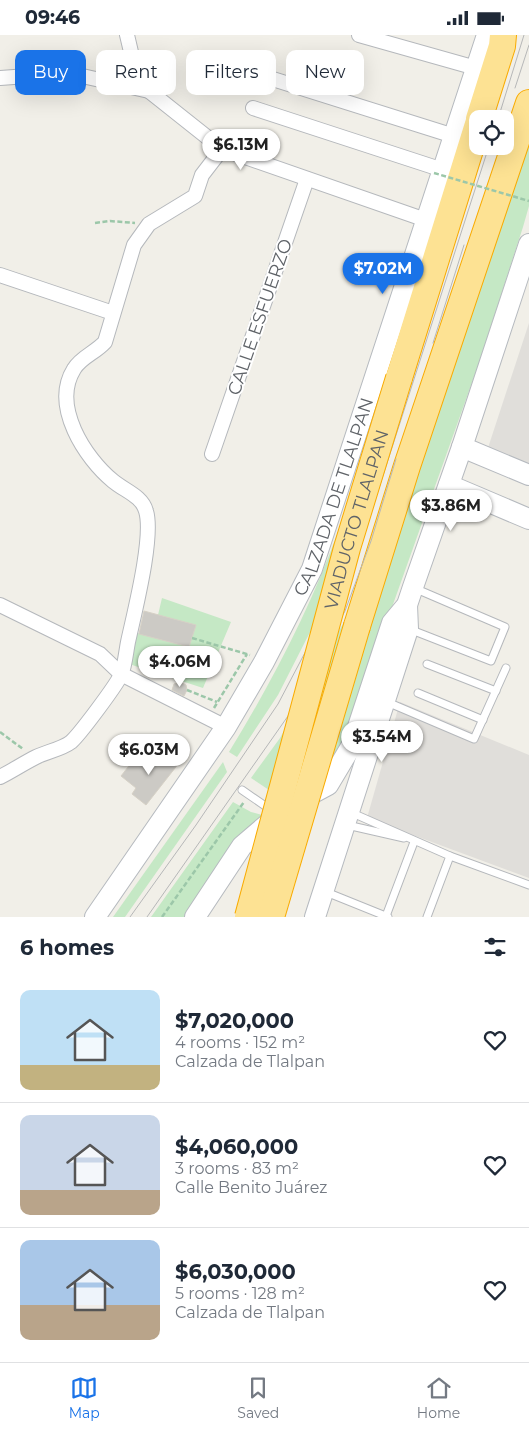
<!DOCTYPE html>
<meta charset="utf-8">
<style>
:root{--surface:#fff;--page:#f2f2f3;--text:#1f2937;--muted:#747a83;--line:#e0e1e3;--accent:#1a73e8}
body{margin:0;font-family:Montserrat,sans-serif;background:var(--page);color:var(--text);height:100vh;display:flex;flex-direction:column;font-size:19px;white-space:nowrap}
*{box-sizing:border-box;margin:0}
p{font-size:16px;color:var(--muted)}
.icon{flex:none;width:28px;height:28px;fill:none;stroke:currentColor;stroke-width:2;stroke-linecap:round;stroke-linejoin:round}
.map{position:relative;height:882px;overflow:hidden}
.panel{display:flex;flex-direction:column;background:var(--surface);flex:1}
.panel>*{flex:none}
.hud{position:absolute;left:15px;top:15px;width:500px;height:45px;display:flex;gap:10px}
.fabs{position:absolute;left:469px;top:75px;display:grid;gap:10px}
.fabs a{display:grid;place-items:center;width:45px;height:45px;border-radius:10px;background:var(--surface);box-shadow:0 5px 20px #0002;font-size:25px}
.price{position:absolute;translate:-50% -42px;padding:0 11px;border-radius:18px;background:#fff;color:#222;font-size:16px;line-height:32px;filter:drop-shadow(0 1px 2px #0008)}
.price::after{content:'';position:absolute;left:50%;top:30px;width:15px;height:11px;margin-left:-8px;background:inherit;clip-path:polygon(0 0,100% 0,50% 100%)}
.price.selected{background:var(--accent);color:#fff}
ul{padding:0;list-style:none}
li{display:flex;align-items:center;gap:15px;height:125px;padding:0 20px}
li+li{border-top:1px solid var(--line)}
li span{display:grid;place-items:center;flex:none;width:140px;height:100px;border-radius:10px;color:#555}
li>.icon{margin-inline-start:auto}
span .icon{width:60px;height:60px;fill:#fffc;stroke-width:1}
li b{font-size:21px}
h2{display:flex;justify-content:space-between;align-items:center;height:60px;padding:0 20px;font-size:21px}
.chip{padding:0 18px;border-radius:10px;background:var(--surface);box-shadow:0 5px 20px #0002;font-size:18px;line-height:45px}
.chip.selected{background:var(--accent);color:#fff}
.status{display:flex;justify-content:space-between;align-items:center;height:35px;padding:0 25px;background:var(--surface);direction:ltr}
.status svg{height:14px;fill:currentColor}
.tabs{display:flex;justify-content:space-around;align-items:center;height:70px;border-top:1px solid var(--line);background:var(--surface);font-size:14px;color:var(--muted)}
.tabs a{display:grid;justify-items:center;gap:2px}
.tabs .selected{color:var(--accent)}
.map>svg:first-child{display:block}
.industrial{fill:#e0deda}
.green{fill:#c5e8c5}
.building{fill:#cccac5;stroke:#d6d1c6}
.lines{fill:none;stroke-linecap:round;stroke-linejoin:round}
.lane-casing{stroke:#b5b8bc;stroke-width:9}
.street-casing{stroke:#b5b8bc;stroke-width:16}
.secondary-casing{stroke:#b6babf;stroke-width:22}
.highway-casing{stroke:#f9ab00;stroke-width:28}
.path{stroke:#9cc7a9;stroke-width:2.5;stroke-dasharray:5 2.5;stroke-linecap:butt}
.lane{stroke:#fff;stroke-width:7}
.street{stroke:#fff;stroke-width:14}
.secondary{stroke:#fff;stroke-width:20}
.highway{stroke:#fde293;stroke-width:26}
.tram{stroke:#b6b7b8;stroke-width:1}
.highway-bridge-casing{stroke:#f9ab00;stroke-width:28;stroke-linecap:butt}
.path-bridge{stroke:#9cc7a9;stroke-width:2.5;stroke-dasharray:5 2.5;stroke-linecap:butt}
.highway-bridge{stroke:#fde293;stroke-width:26}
.labels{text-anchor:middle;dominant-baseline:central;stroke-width:4;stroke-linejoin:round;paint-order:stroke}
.street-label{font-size:18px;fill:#5f6368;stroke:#fff}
</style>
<div class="status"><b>09:46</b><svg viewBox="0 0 49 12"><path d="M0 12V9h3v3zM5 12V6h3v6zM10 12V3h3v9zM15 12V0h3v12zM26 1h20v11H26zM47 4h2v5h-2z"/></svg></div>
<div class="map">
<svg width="529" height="882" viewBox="0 0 529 882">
<rect width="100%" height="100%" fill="#f1efe8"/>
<!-- industrial -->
<g class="industrial">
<path d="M529,288v154l-44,-20z"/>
<path d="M400,667l129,53v123l-162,-60z"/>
</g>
<!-- green -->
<g class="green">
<path d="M529,96v75l-6,21 -43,133 -131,368 -16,35 -55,33 -27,-18 29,-40 65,-118 20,7z"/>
<path d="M339,494l-3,52 -58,114 -41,62 -8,-5c43,-70 82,-145 110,-223z"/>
<path d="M162,563l69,24 -28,66 -77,-25 8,-31 55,15 6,-22 -37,-10z"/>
<path d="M223,727l4,10 -102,145h-12z"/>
<path d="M233,767l18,10 15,4 -78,101h-37z"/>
</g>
<!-- building -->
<g class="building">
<path d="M144,576l52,14 -7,22 -50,-13z"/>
<path d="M180,647l6,3 1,5 -3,6 -12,-6 2,-6z"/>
<path d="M139,718l18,13 9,-13 13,10 -33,42 -14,-11 4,-6 -15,-12z"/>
</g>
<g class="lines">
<!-- lane casing -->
<g class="lane-casing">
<g id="lane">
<path d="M409,594l82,32 14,-34 -91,-39"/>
<path d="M427,629l69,27"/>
<path d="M418,658l65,27"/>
<path d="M387,667l87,37 32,-71"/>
<path d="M242,755l29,20"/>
<path d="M350,777l100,44 -23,61"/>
<path d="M347,790l57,13"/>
<path d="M450,821l79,29"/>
<path d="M326,857l62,25"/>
<path d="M386,881l28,-74"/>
</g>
</g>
<!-- street casing -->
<g class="street-casing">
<g id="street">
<path d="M127,0l8,34 14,22 73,58 204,71"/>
<path d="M359,0l117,33"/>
<path d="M225,29l229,72"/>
<path d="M0,43l69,-5 80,18"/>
<path d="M253,73l190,62"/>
<path d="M0,240l113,38"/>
<path d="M212,419l95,-275"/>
<path d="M0,570l100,49 21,20 105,53"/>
<path d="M0,742c12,-6 24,-14 36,-20 10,-5 26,-8 35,-15 9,-8 44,-55 50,-67 4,-9 5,-23 7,-33 6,-28 26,-105 18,-131 -4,-15 -21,-20 -33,-30 -28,-23 -62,-75 -39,-112 7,-12 21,-16 31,-27l29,-97 15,-21 46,-28 7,-21 20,-26"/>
</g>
</g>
<!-- secondary casing -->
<g class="secondary-casing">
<g id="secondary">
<path d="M462,412l67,28"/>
<path d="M449,450l80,34"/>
<path d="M300,765l28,-15 24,-40 40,-122 15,-18 6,-18 49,-140 67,-203"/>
<path id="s1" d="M95,882l131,-190 38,-65 48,-93 175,-534"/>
<path d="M195,882l47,-71 34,-29"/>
<path d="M315,882l93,-288 -1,-24"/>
</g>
</g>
<!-- highway casing -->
<g class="highway-casing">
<g id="highway">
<path d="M479,84l23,-73 1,-11"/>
<path d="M399,343l79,-254"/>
<path d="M357,591l50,-160 122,-363"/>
</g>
</g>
<!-- path -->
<g class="path">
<path d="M95,188l15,-2 25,2"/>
<path d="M192,603l58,17"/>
<path d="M187,655l30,12"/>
<path d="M214,673l33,-54"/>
<path d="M0,697l23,17"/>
<path d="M162,882l82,-115"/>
</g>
<!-- lane -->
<use href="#lane" class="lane"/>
<!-- street -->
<use href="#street" class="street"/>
<!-- secondary -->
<use href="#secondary" class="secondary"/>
<!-- highway -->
<use href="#highway" class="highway"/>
<!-- tram -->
<g class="tram">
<path d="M515,53l14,-43"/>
<path d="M498,84l26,-84"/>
<path d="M433,308l31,-98"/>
<path d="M130,882l66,-92 82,-121 63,-120 38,-96 110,-342"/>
<path d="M147,882l141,-201 57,-105 26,-70 25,-82"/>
</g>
<!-- highway-bridge casing -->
<g class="highway-bridge-casing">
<g id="highway-bridge">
<path id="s2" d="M248,882l99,-369 52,-170"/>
<path d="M271,882l86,-291"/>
</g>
</g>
<!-- path-bridge -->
<path class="path-bridge" d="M434,138l95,28"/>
<!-- highway-bridge -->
<use href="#highway-bridge" class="highway-bridge"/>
</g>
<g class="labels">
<!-- street labels -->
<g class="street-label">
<text transform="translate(260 282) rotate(-71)">CALLE ESFUERZO</text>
<text stroke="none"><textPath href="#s1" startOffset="486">CALZADA DE TLALPAN</textPath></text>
<text stroke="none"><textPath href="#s2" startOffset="412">VIADUCTO TLALPAN</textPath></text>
</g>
</g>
</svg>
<div class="fabs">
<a><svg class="icon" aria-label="locate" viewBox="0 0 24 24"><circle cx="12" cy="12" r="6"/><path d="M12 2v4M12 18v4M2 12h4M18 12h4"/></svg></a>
</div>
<b class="price" style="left:241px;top:136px">$6.13M</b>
<b class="price selected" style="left:383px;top:260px">$7.02M</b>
<b class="price" style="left:451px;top:497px">$3.86M</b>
<b class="price" style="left:180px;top:653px">$4.06M</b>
<b class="price" style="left:382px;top:728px">$3.54M</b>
<b class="price" style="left:149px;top:741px">$6.03M</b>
<div class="hud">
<a class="chip selected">Buy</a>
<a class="chip">Rent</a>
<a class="chip">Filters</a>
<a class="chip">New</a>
</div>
</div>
<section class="panel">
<h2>6 homes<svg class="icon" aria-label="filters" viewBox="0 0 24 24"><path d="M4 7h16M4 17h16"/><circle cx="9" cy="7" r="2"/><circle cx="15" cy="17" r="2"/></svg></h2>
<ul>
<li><span style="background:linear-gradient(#bfe0f5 75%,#c2b280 0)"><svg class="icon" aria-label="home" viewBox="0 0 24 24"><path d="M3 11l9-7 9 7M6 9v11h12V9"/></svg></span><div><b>$7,020,000</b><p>4 rooms · 152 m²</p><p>Calzada de Tlalpan</p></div><svg class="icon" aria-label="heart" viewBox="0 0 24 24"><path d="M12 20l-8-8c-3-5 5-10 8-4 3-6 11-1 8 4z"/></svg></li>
<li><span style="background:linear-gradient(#c9d6e8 75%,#b9a48a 0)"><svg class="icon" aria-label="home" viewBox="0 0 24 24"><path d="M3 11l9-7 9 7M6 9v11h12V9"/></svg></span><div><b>$4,060,000</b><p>3 rooms · 83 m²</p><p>Calle Benito Juárez</p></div><svg class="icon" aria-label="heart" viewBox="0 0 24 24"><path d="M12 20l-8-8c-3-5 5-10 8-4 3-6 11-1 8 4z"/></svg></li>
<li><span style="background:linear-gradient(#a9c7e8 65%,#b9a48a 0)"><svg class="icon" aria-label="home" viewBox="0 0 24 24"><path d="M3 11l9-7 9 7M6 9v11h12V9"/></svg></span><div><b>$6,030,000</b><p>5 rooms · 128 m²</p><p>Calzada de Tlalpan</p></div><svg class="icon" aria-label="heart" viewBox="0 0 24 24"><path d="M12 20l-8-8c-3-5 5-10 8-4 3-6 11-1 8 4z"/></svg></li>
</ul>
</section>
<nav class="tabs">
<a class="selected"><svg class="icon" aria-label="map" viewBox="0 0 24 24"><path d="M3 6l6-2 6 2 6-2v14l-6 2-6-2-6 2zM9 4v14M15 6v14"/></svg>Map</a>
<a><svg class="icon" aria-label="saved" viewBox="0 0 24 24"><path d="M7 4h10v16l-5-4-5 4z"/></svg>Saved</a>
<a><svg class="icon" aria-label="home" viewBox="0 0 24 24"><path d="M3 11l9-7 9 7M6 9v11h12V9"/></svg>Home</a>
</nav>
